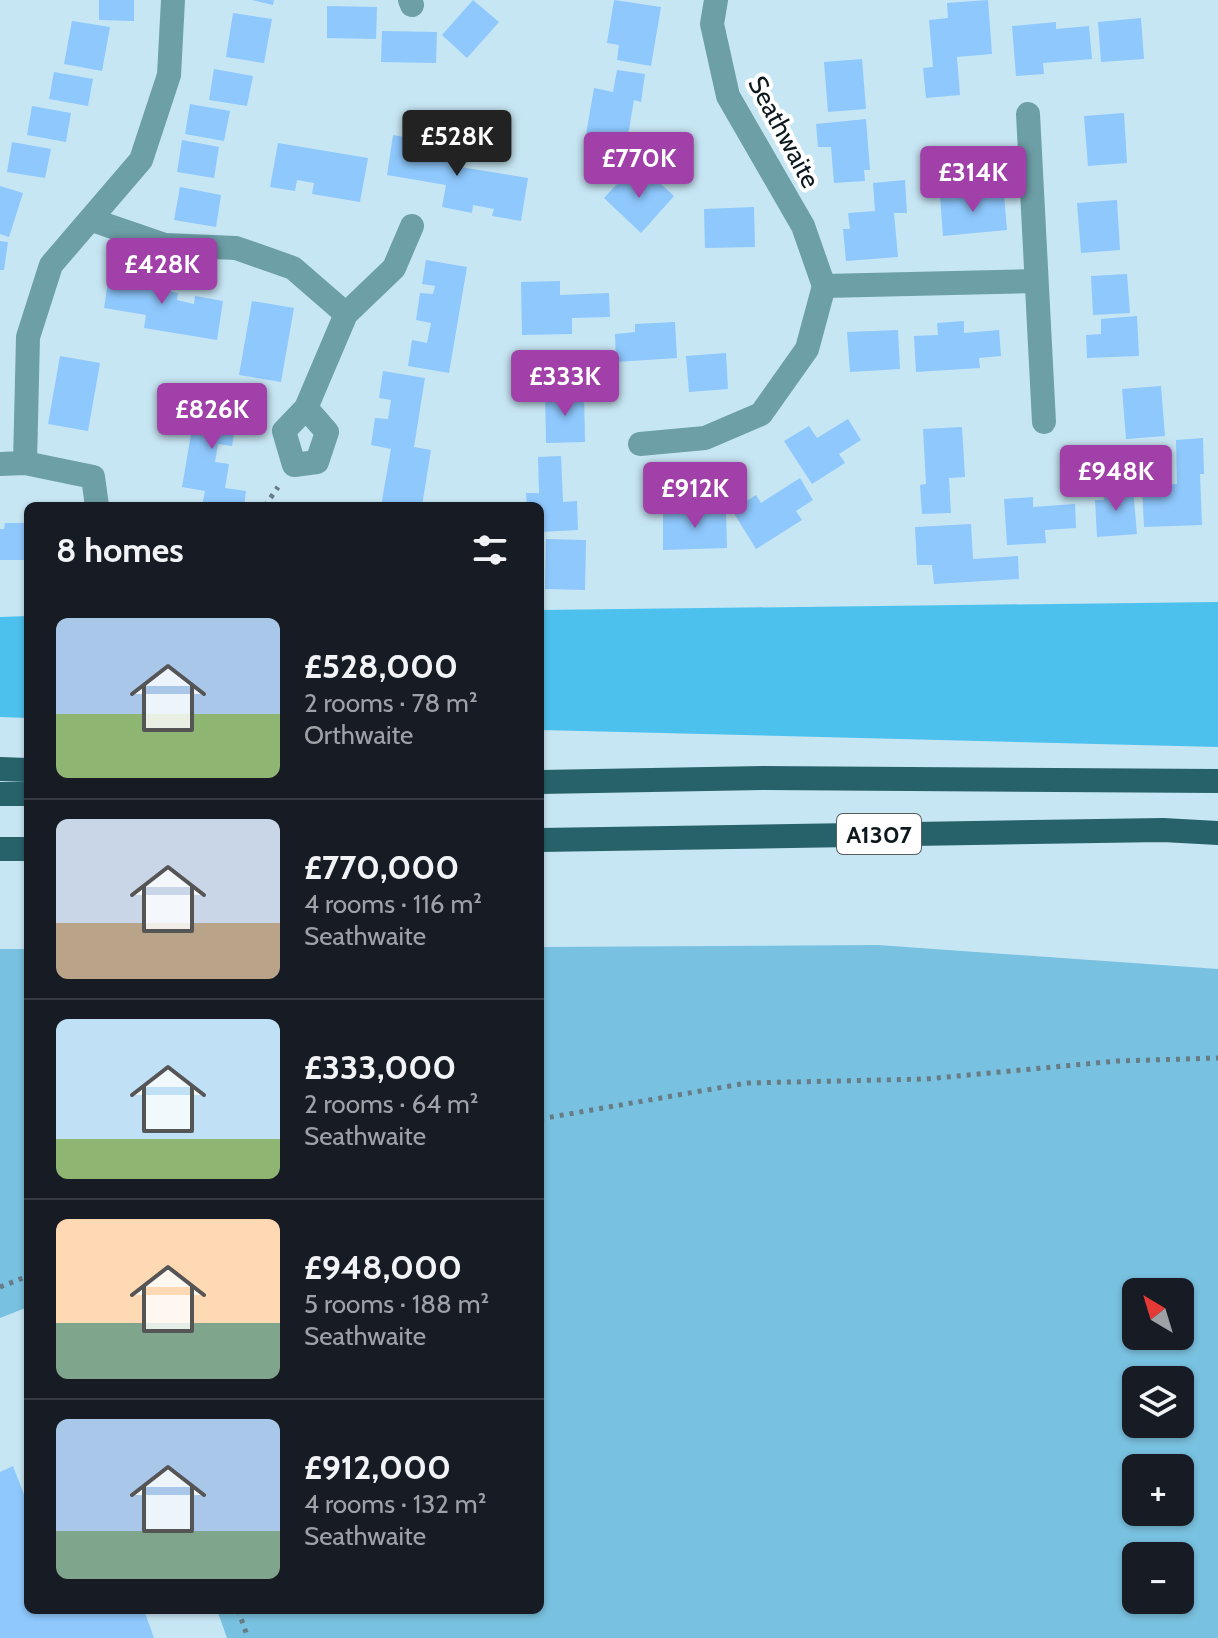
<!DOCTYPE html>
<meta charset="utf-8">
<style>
:root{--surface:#171b24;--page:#20242c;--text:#f1f3f6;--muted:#9ea1a6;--line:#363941;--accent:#a140a8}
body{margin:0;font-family:Cabin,sans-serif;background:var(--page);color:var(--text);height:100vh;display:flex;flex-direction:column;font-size:30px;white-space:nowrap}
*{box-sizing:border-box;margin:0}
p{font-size:26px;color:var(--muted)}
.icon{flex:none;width:44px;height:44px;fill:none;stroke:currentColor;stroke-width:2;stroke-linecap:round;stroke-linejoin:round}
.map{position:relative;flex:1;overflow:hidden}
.details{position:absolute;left:24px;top:502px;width:520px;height:1112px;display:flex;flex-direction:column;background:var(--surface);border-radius:12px;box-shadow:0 2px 6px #0004}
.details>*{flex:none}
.needle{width:52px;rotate:322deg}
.buttons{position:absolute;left:1122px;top:1278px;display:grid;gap:16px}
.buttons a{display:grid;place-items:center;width:72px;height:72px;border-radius:12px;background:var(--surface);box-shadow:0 2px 6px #0004;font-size:40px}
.price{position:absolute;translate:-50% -68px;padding:0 18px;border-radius:8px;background:var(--accent);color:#fff;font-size:26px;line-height:52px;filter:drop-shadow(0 2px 4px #0008)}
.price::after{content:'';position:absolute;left:50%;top:48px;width:24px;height:18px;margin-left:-12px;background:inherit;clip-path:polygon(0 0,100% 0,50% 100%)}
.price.active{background:#222;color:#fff}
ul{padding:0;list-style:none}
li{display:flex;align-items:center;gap:24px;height:200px;padding:0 32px}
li+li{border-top:2px solid var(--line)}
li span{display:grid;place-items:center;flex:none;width:224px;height:160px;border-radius:12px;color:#555}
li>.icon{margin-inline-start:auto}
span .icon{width:96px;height:96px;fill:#fffc;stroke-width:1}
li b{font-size:34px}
h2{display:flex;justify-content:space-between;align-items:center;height:96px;padding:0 32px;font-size:34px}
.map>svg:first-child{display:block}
.green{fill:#79c1e0;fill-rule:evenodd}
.forest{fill:#4dc1ed}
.building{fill:#8ec8fd}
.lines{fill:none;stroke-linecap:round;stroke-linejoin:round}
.path{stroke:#677c85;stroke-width:5;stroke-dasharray:4 6;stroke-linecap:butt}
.minor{stroke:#6d9fa7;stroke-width:24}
.major{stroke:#27626a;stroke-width:24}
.labels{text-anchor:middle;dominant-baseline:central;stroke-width:8;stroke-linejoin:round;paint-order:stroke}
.shield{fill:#fff;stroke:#565e62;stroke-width:2}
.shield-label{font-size:24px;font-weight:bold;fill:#0e191e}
.street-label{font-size:26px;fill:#0e191e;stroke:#fff}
</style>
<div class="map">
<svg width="1218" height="1638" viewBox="0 0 1218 1638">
<rect width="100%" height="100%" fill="#c7e6f4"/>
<!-- green -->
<g class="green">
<path d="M878,945l340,24v669h-991l-10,-28h323v-663zM1136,1292h44v44h-44zM1136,1380h44v44h-44zM1136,1468h44v44h-44zM1136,1556h44v44h-44z"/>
<path d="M0,949h28v358l-28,11z"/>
</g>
<!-- forest -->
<g class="forest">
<path d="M1218,602v145l-678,-17v-120z"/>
<path d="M28,616v102l-28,-1v-100z"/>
</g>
<!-- building -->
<g class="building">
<path d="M99,0h35v21l-35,-1z"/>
<path d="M252,0h22l-1,5z"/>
<path d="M473,0l26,22 -32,36 -25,-23z"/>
<path d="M614,0l47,7 -10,59 -34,-6 2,-15 -12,-2z"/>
<path d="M988,0l4,54 -35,3 3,38 -34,3 -3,-30 10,-1 -4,-47 19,-2 -1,-15z"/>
<path d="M327,6l50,1 -1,32 -49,-1z"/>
<path d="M233,13l39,6 -8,44 -38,-6z"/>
<path d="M1141,18l3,41 -43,3 -3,-40z"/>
<path d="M72,21l38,6 -8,44 -38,-7z"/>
<path d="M1056,22v7l33,-3 3,33 -49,4 1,11 -28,2 -4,-50z"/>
<path d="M382,31l55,1 -1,31 -55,-1z"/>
<path d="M862,59l4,50 -38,3 -4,-50z"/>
<path d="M214,69l39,7 -6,30 -38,-6z"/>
<path d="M617,70l28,4 -4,28 -7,-2 -9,53 -41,-7 10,-58 19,4z"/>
<path d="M54,72l39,7 -5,27 -39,-7z"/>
<path d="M190,104l40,7 -6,30 -39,-7z"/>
<path d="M32,106l39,7 -5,29 -39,-7z"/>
<path d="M1124,113l3,50 -39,3 -4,-50z"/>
<path d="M866,119l4,51h-6l1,11 -31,2 -3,-36h-13l-2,-23z"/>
<path d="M393,135l65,11 -4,20 74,12 -7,43 -29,-5 2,-7 -21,-4 -1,8 -30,-6 4,-22 -59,-10z"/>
<path d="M182,140l37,7 -5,31 -37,-6z"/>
<path d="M12,142l39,7 -6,29 -38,-6z"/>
<path d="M278,143l90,15 -8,44 -48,-8 2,-11 -17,-3 -2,11 -25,-4z"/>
<path d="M630,170l17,16 7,-8 20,18 -33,37 -37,-35z"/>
<path d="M905,180l2,33h-13l4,44 -52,4 -3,-32h7l-2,-16 27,-2 -2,-28z"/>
<path d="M0,186l23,7 -14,44 -9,-3z"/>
<path d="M180,187l41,8 -5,32 -42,-7z"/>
<path d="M986,192l1,5 17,-2 3,35 -64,6 -3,-40z"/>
<path d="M1117,200l3,50 -39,3 -4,-50z"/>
<path d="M754,207l1,40 -50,1 -1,-39z"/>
<path d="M0,241l8,1 -4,28h-4z"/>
<path d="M426,260l41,7 -18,106 -41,-7 4,-26 15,3 4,-20 -15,-3 4,-27 13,1 2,-8 -13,-2z"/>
<path d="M110,268l47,7 -2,14 23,4 -1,7 17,4 1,-8 28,5 -6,39 -73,-12 2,-13 -42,-7z"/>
<path d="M1127,274l3,39 -37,2 -2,-39z"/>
<path d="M560,281v14l49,-2 1,24 -38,1v16l-50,1 -1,-53z"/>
<path d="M252,301l42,7 -13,74 -42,-7z"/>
<path d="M1137,316l2,40 -52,2 -1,-23 15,-1v-15z"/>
<path d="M964,321v12l35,-3 2,26 -22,2 1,10 -64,4 -2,-36 24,-1 -1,-12z"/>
<path d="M675,322l2,36 -61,4 -1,-28 20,-2v-8z"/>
<path d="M898,330l2,39 -50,3 -3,-40z"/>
<path d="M726,353l2,36 -39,3 -3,-36z"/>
<path d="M60,356l40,7 -12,68 -40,-7z"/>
<path d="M383,371l42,7 -11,69 17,3 -9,56h-41l10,-57 -20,-4 4,-27 13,1 3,-19 -12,-2z"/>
<path d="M1161,386l4,50 -39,3 -4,-50z"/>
<path d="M584,392l1,50 -39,1 -1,-50z"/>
<path d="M198,393l42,7 -8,46 -14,-2 -3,18 14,2 -4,24 21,3 -2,15h-42l3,-15 -23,-4z"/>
<path d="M848,419l13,21 -22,14 6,9 -33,21 -28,-43 25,-15 8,12z"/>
<path d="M962,427l3,50 -16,1 2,35 -29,1 -2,-29 6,-1 -3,-55z"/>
<path d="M1203,438l1,36h-4l2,51 -58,2 -2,-41 35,-2 -1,-44z"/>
<path d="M561,456l2,46 14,-1 1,29 -38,2v-26h-13l-1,-13h13l-1,-36z"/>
<path d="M800,478l13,22 -17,11 6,9 -46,29 -24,-39 24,-15 5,8z"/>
<path d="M1133,488l4,46 -40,3 -2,-37h9v-10z"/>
<path d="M1033,497v10l42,-3 1,24 -31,2 1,13 -39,2 -3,-46z"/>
<path d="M726,509l1,39 -64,2v-39z"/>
<path d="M5,523h23v37h-28v-31h4z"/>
<path d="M971,524l2,35 45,-3 1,23 -85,5 -2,-19h-15l-2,-38z"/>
<path d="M546,539l40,1 -1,50 -40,-1z"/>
<path d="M13,1466l15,39v105h116l10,28h-154v-166z"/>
</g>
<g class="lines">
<!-- path -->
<g class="path">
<path d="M265,506l13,-19"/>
<path d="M540,1119l207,-36 179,-4 191,-18 101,-3"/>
<path d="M0,1287l28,-11"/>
<path d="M238,1610l10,28"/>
</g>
<!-- minor -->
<g class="minor">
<path d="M410,0l2,5"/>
<path d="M716,0l-4,24 16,72 75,130 21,60 212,-5"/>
<path d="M1028,114l16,308"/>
<path d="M92,220l73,25 71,3 57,20 53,46"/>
<path d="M306,408l21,24 -10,30 -23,3 -10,-34 22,-23 40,-94 48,-46 18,-42"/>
<path d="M640,444l65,-6 56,-24 46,-65 17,-63"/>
<path d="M25,463l3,-126 23,-72 90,-105 28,-85 4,-75"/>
<path d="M0,464l25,-1 68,14 4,29"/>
</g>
<!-- major -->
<g class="major">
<path d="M0,769l28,1"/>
<path d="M540,782l223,-4 455,3"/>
<path d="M0,794h28"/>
<path d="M540,840l623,-10 55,3"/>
<path d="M0,849h28"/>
</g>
</g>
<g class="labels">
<!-- shield labels -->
<rect class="shield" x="837" y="814" width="84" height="40" rx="6"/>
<g class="shield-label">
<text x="879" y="834">A1307</text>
</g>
<!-- street labels -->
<g class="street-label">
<text transform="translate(784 132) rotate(62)">Seathwaite</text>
</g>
</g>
</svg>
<div class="buttons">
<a><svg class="needle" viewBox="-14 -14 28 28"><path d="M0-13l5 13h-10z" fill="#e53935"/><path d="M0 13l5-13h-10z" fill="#9ea1a6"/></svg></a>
<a><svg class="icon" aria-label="layers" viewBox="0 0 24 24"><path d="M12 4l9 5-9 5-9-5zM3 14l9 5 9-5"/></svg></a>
<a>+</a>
<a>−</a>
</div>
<b class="price active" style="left:457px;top:178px">£528K</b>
<b class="price" style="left:639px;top:200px">£770K</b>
<b class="price" style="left:973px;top:214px">£314K</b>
<b class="price" style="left:162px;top:306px">£428K</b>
<b class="price" style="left:565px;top:418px">£333K</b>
<b class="price" style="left:212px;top:451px">£826K</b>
<b class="price" style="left:1116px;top:513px">£948K</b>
<b class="price" style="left:695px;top:530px">£912K</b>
<section class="details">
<h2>8 homes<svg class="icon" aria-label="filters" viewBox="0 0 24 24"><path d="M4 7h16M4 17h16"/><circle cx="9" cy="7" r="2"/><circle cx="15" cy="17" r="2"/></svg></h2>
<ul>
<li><span style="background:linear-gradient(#a9c7e8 60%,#8fb573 0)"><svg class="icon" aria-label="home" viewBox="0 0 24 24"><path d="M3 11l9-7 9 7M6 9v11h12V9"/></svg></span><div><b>£528,000</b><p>2 rooms · 78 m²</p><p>Orthwaite</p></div></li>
<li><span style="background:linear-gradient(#c9d6e8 65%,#b9a48a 0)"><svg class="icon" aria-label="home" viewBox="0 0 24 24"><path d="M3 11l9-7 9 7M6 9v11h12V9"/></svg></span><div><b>£770,000</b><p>4 rooms · 116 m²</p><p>Seathwaite</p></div></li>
<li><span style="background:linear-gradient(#bfe0f5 75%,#8fb573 0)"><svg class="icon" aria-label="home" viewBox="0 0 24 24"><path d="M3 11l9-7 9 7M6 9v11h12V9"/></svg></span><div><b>£333,000</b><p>2 rooms · 64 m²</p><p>Seathwaite</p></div></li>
<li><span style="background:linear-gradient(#ffd9b3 65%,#7fa58c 0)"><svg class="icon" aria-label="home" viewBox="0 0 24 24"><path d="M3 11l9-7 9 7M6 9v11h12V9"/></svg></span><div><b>£948,000</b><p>5 rooms · 188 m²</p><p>Seathwaite</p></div></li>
<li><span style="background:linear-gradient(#a9c7e8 70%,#7fa58c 0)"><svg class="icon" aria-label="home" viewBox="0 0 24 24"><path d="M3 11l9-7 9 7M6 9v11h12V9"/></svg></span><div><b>£912,000</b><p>4 rooms · 132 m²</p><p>Seathwaite</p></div></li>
</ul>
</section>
</div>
